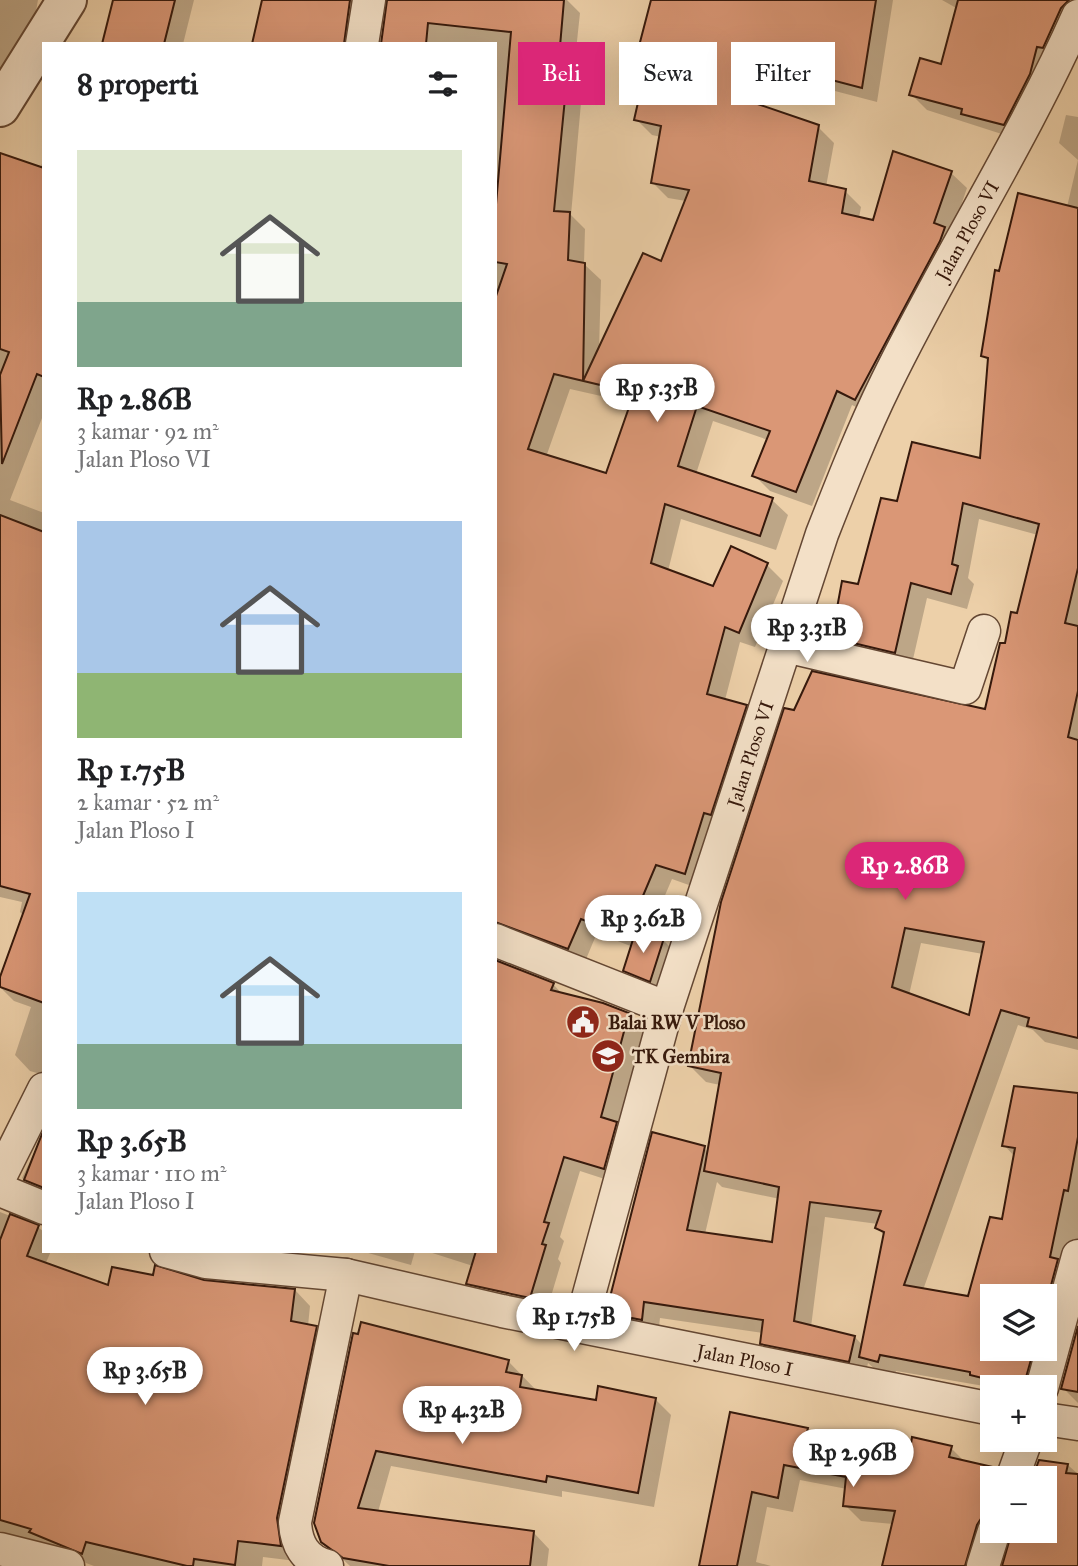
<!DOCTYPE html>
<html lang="id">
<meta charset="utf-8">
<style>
:root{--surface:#fff;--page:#f2f2f2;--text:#202124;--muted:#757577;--accent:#db2777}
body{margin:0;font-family:"IM FELL Great Primer",serif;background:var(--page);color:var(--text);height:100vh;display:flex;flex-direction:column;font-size:26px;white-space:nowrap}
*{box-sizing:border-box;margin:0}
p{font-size:23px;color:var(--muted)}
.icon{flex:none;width:38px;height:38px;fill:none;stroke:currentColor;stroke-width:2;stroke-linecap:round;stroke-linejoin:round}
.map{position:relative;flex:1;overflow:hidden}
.details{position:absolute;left:42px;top:42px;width:455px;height:1211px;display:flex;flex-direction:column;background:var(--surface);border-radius:0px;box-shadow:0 7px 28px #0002}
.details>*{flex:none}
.top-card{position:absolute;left:518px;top:42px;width:455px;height:63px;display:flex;gap:14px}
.controls{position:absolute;left:980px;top:1284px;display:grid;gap:14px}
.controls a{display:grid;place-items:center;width:77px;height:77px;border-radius:0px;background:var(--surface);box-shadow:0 7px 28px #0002;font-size:35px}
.price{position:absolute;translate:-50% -60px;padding:0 16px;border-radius:24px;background:#fff;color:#222;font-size:23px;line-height:46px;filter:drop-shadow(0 2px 4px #0008)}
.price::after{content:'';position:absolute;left:50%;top:42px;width:21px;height:16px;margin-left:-10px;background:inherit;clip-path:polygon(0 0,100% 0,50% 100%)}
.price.active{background:var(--accent);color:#fff}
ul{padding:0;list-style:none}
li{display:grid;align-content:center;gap:14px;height:371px;padding:0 35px}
li span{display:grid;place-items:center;height:217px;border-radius:0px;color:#555}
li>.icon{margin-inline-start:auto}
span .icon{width:126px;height:126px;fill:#fffc;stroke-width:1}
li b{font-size:30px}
h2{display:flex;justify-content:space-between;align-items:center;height:84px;padding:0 35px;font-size:30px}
.pill{padding:0 24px;border-radius:0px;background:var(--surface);box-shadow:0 7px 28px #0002;font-size:24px;line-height:63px}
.pill.active{background:var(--accent);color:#fff}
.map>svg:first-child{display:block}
.shadow{fill:#0003;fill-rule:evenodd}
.building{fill:#da9776;stroke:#36190c;stroke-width:2;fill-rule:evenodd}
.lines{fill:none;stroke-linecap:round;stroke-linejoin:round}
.minor-casing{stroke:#644733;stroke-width:35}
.tertiary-casing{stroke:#644733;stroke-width:42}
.minor{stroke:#f3e0c7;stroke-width:32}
.tertiary{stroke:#f3e0c7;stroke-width:38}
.labels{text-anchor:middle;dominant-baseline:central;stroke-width:5;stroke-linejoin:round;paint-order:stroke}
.street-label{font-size:19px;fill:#36190c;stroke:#f3e0c7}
.poi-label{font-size:19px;font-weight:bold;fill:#36190c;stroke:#f3e0c7;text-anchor:start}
</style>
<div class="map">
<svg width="1078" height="1566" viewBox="0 0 1078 1566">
<rect width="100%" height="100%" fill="#edd0a9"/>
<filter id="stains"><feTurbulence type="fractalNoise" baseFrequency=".00286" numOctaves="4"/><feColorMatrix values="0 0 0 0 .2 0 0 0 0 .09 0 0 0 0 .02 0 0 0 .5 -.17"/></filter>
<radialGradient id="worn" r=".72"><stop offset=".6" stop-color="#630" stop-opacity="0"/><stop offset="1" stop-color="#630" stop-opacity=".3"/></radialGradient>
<!-- shadow -->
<g class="shadow">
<path d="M0,0h38l-6,33 -32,83z"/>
<path d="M115,0h79l-11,44h-79z"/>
<path d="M267,0h110l-16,44h-105z"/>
<path d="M388,0h179l13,13 -5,47 17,16 -1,27h-10l-10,112 14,14 -1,35 17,16 -2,70 63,-87 24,-62 -18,-3 -16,-16 9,-45 -9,-2 -16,-16 9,-40 -10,-10 18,-69h240l-16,102 -107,-28 -10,33 58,20 16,16 -8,44 19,4 16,16 -2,11 15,4 77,-49 16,15 -16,47 -79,180 -20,-10 -40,101 -42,-15 -16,-16 14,-35 -55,-19 -17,53 76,26 16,15 -12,35 -95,-31 -13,52 46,18 53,-24 16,16 -28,66 -15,-5 -15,58 21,6 16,16 -62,167 -28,-10 -24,56 15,5 27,27 -39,30 -26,-27 8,-23 -36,-14 -13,31 -89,-17v-903h-74zM570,389l62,14 -25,73 -61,-19z"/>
<path d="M942,0h125l11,10 -58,130 -93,-30 -16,-16 31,-28 16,-57z"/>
<path d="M1066,115l12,2v933l-33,-8 -12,-12 -15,-5 -95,265 47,8 33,-77 12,-64 -11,-12 74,-51v170l-35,124h-51v3l-8,-5 -88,-15 -2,6 -16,-5 -10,-9 -3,14 -87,-17 -16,-17 1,-10 -103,-15 -2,17 -34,-6 -16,-17 96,-164 5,5 11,-68 -14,-3 -16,-16 296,-355 32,-96 20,-80 -59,-16 -11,59 6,6 -7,25 -40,-11 -16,70 -65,-15 -16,-16 29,-51 39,-83 84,-43 8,-98 -7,-6 18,-83 66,-66 11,-47 -19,-17zM921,943l62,11 -13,64 -61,-23zM717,1182l5,5 58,12 -6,45 -69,-10zM825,1217l53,7 -1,4 8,8 -22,110 -8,-9 -44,-10zM992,1297h53v52h-53z"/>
<path d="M44,158v255l-34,87 34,13v562l-14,-4 -15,-16 16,-48 -17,-6 -14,-14 24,-71 -4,-4 2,-10 -22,-5v-714l40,-14z"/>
<path d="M495,960l58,24 10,11 65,19 16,16 -25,96 1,58 -40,-13 -20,66 4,4 -6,18 3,4 -12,40 -61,-17 -15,-20 -47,-15h69z"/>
<path d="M44,1132v64l-22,-18z"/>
<path d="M0,1212l38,15 6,5v19h7l-6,14 215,74 35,-49 15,16 -2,20 8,2 16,16 -36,217 -33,-4 -1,9h-168l-94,-35z"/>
<path d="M361,1251h54l-4,14z"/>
<path d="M1078,1332v71l-15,-15z"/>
<path d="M354,1335l154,26 29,30 60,11 58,-3 16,16 -17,92 -92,-16v6l-171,-31 -13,46 156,21 15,16 -2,17h-197l-32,-30 -3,-13z"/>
<path d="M732,1414l75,15 5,5 139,14 15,15 30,6 9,10h-13v52l-7,35h-101l9,-42 -32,-3 -16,-16 2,-16 -47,-9 -7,32 -26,-5 -11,55 15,4h-71z"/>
<path d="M1040,1461l29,5 9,8v92h-74l41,-35v-52z"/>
</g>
<!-- building -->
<g class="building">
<path d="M113,0h62l-11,44h-62z"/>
<path d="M262,0h88l-6,44h-92z"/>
<path d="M387,0h177l-5,58 18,1 -2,29h-9l-12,123 16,1 -2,48 17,3 -2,118 60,-128 18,8 28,-71 -38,-7 10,-57 -27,-6 11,-48 -12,-3 18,-69h225l-14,88 -107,-28 -12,39 76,26 -10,56 37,8 -4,24 31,7 20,-69 59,20 -18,52 11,4 -5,14 -85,159 -18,-9 -41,101 -44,-16 18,-45 -73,-25 -19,60 95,32 -13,38 -95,-32 -14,59 62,23 18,-40 37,17 -29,70 -14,-6 -18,67 40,11 -36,110 -7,-2 -19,61 -29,-9 -30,71 -45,-17 -13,30 -73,-27v-623l12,-35 -12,-2v-46l16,-184 -83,-9 -2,21h-45zM554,374l80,19 -28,80 -78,-24z"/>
<path d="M958,0h111l-8,8 -18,40 -6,-1 -7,27 -26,51 -43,-11 1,-5 -53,-14 11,-37 21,6z"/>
<path d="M0,153l44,15v209l-7,-3 -35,90 -2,-89 9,-23 -9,-3z"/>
<path d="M1018,193l60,15v360l-13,55 13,3v65l-10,46 10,3v298l-51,-12 2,-8 -28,-8 -97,275 64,11 22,-79 12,2 13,-71 -13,-2 12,-60 64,7v44l-10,54 -4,-1 -14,67 8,2 -13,49v-11h-53v52h42l-11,39 -53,-13v-3l-90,-17 -2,7 -19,-5 25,-125 -9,-4 6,-17 -71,-9 -16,119 61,15 -6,26 -89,-18 3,-24 -119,-18 -2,18 -36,-7 46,-181 53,14 -18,84 85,12 7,-55 -75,-16 17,-98 -33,-7 33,-164 63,-194 10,2 18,-39 173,38 15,-66h5l6,-31 6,1 22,-89 -76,-21 -11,61 6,2 -7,28 -40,-11 -16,70 -67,-16 4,-19 3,1 7,-38 16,3 23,-86 16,3 15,-59 68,16 8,-100 -7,-2 14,-86 4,1zM905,928l79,14 -15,73 -77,-28z"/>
<path d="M0,515l44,17v471l-44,-16v-10l30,-83 -30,-8z"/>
<path d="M636,930l28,8 -14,44 -27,-11z"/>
<path d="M495,960l59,23 -3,7 52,13 26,10 -28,104 16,5 -13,47 -40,-12 -20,65 5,1 -7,21 4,1 -16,53 -64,-14 10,-33h19z"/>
<path d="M42,1134l2,1v53l-20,-8z"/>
<path d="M10,1214l29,11 -12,31 81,29 4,-18 41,8 2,-10 49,15 91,9 -4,32 26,5 -40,192 4,28 -43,-5 -3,24 -41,-6 -1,7h-6l-101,-24 -4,12 -53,-22 2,-3 -31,-9v-280z"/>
<path d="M361,1322l148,38 -3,12 16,3 -2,12 76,13 2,-14 58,12 -18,95 -91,-17 -1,6 -170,-31 -18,57 176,23 -4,35h-141l-46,-8 -22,-16 -7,-19 39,-190 5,1z"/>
<path d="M1078,1326v66l-17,-3z"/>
<path d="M730,1412l78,16 -1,4 104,12 1,-7 40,9 -3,11 48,11 -5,11v34l-10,4 -5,8 -12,41h-83l13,-55 -52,-5 3,-29 -62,-12 -6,33 -26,-6 -15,74h-38z"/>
<path d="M1039,1460l29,4 -2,9 12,1v92h-76l10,-35h33v-52h-13z"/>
</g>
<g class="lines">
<!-- minor casing -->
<g class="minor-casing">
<g id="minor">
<path d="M362,44l7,-44"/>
<path d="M785,646l180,42 19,-57"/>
<path d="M495,940l172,68"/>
<path d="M0,1177l44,-88"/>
<path d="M0,1190l44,18"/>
<path id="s1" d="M166,1251l40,11 140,13 156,36 490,98"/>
<path id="s2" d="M577,1326l8,-17 82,-301 155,-474c20,-51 40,-102 64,-151 61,-125 136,-241 192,-367"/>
<path d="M1042,1388l36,-132"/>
<path d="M1045,1419l33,5"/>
<path d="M1012,1479l14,-39"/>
<path d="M0,1549l68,17"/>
<path d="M327,1566c-22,-6 -31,-22 -32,-44l51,-247"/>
<path d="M983,1566l11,-35"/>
</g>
</g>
<!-- tertiary casing -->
<g class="tertiary-casing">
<path id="tertiary" d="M0,107l67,-107"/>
</g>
<!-- minor -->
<use href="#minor" class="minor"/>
<!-- tertiary -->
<use href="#tertiary" class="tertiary"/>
</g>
<!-- icons -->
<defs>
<g id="civic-disc" transform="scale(1.75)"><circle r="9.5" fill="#8f2418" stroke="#f3e0c7"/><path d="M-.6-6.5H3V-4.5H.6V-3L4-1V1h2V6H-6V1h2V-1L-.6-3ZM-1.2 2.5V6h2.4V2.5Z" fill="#fff"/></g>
<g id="school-disc" transform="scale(1.75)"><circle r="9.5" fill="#8f2418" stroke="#f3e0c7"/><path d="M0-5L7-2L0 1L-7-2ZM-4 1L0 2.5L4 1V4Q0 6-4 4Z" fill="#fff"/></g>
</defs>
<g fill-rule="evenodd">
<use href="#civic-disc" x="583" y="1022"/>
<use href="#school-disc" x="608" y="1056"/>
</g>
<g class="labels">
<!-- street labels -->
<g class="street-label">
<text stroke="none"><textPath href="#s2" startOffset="1166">Jalan Ploso VI</textPath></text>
<text stroke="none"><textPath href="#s2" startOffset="598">Jalan Ploso VI</textPath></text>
<text stroke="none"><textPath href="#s1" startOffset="590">Jalan Ploso I</textPath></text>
</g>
<!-- poi labels -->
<g class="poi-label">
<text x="608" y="1022">Balai RW V Ploso</text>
<text x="632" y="1056">TK Gembira</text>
</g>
</g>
<rect width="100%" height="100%" filter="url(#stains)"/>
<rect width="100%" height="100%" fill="url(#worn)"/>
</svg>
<div class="controls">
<a><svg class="icon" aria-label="layers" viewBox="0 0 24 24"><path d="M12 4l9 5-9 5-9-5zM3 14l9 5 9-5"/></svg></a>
<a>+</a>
<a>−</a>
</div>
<b class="price" style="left:657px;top:424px">Rp 5.35B</b>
<b class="price" style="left:807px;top:664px">Rp 3.31B</b>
<b class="price active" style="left:905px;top:902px">Rp 2.86B</b>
<b class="price" style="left:643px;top:955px">Rp 3.62B</b>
<b class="price" style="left:574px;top:1353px">Rp 1.75B</b>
<b class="price" style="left:145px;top:1407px">Rp 3.65B</b>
<b class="price" style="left:462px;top:1446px">Rp 4.32B</b>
<b class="price" style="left:853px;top:1489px">Rp 2.96B</b>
<div class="top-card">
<a class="pill active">Beli</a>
<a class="pill">Sewa</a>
<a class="pill">Filter</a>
</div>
<section class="details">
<h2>8 properti<svg class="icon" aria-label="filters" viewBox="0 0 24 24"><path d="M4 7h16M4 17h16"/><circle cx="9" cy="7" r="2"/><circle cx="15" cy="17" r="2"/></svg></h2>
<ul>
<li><span style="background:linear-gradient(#dfe7d0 70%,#7fa58c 0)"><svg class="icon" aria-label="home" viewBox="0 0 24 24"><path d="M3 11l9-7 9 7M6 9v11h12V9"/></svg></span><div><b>Rp 2.86B</b><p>3 kamar · 92 m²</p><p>Jalan Ploso VI</p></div></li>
<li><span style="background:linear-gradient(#a9c7e8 70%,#8fb573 0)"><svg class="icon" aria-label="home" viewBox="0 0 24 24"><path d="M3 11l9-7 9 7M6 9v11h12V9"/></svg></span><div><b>Rp 1.75B</b><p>2 kamar · 52 m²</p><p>Jalan Ploso I</p></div></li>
<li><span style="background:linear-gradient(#bfe0f5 70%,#7fa58c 0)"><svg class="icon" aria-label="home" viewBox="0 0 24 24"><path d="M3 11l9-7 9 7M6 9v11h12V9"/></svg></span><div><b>Rp 3.65B</b><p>3 kamar · 110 m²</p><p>Jalan Ploso I</p></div></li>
</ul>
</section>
</div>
